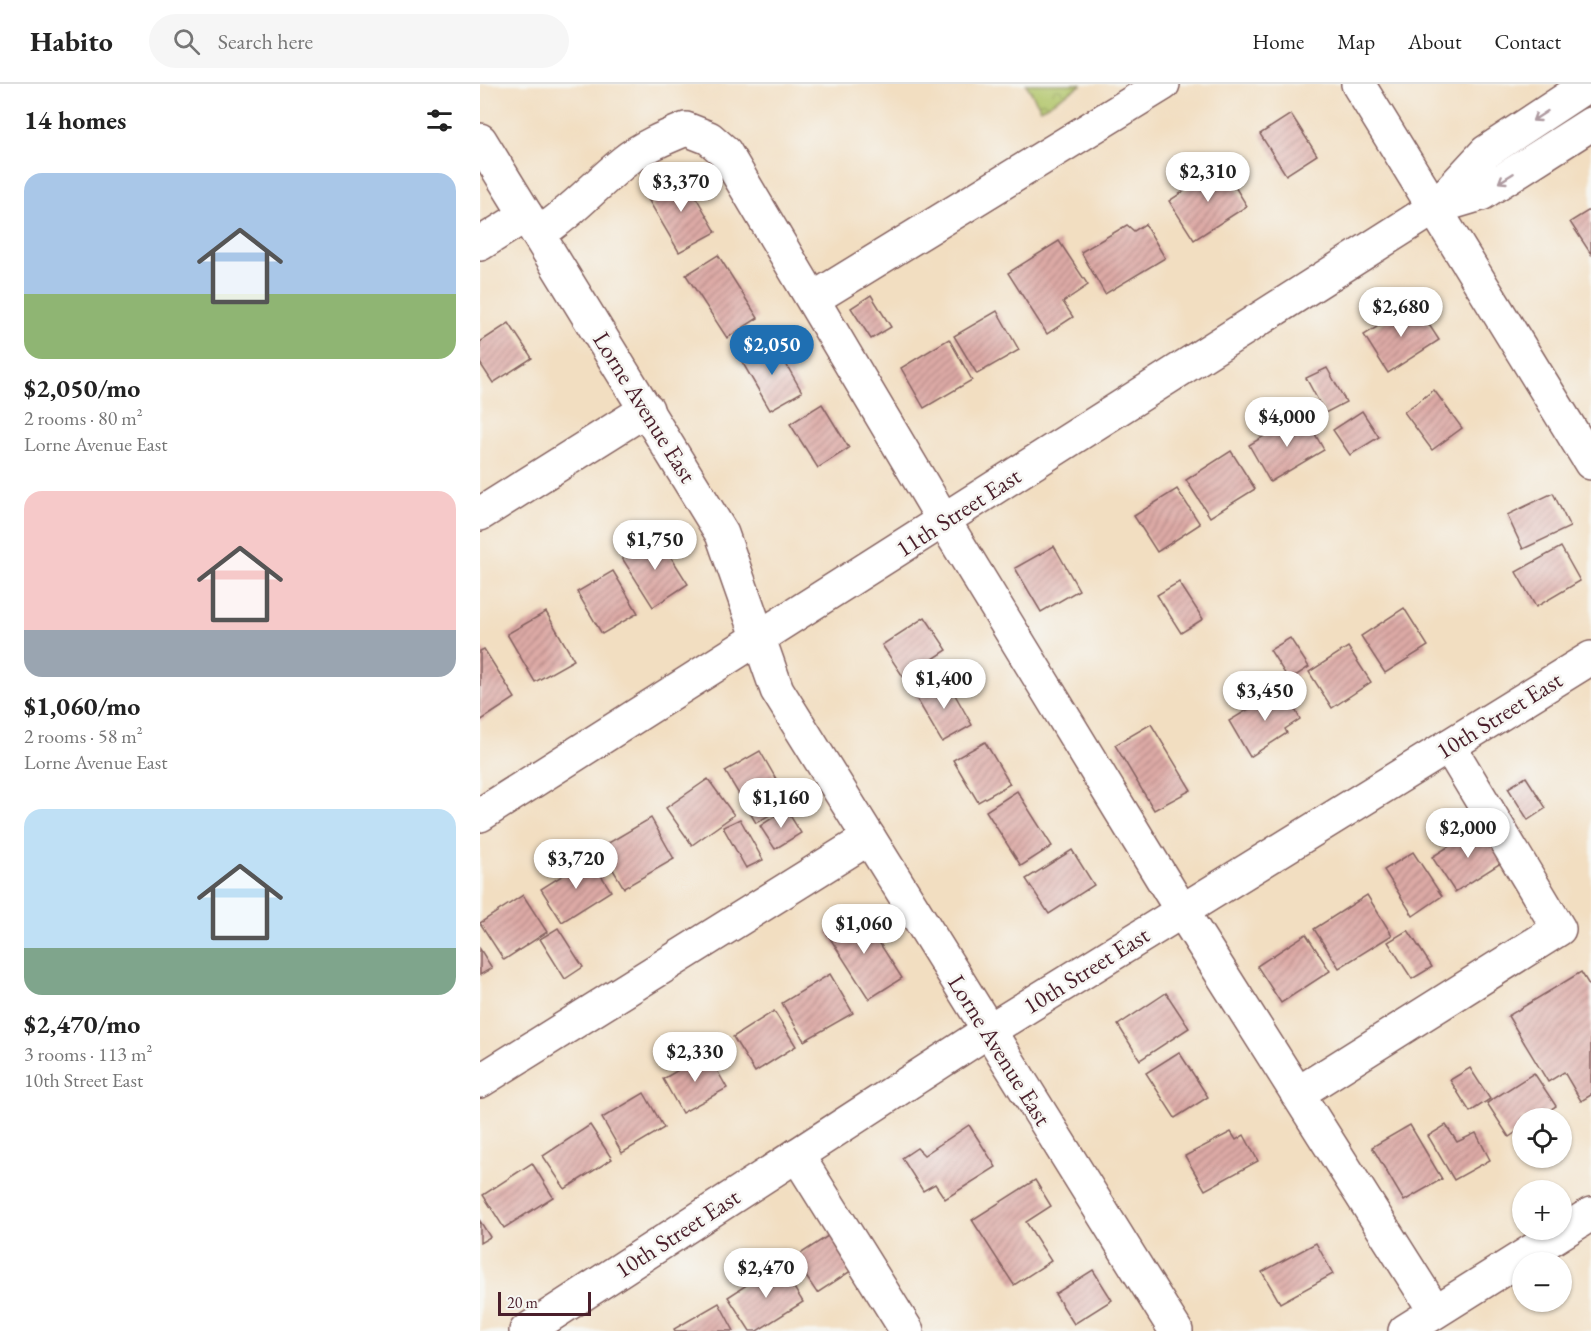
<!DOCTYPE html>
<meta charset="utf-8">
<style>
:root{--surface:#fff;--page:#f6f6f6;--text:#222;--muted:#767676;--line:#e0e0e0;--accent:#1f6fb2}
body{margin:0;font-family:"EB Garamond",serif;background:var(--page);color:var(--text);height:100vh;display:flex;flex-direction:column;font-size:22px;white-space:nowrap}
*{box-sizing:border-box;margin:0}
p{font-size:20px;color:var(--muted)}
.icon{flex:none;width:33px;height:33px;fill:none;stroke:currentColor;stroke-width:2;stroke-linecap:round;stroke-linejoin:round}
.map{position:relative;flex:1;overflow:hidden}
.details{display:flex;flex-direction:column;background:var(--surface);width:480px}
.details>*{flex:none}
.buttons{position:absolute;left:1032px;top:1024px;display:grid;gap:12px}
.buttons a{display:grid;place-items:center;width:60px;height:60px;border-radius:50%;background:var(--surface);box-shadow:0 2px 4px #0004;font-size:30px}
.scale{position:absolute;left:18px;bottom:15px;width:93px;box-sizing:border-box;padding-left:6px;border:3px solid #4a1f2b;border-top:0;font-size:16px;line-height:21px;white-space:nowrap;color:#4a1f2b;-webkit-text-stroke:4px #f6f6f2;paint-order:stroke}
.price{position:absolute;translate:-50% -51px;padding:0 14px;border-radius:21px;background:#fff;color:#222;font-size:20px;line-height:39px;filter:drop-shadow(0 2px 3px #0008)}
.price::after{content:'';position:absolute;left:50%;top:36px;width:18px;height:14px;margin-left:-9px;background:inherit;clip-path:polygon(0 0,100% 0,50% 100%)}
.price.on{background:var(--accent);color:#fff}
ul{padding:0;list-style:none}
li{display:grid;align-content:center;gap:12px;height:318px;padding:0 24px}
li span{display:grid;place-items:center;height:186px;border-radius:18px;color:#555}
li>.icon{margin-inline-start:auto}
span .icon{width:108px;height:108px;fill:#fffc;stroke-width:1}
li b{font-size:26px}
h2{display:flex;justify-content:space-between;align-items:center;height:72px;padding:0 24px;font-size:26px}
header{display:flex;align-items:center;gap:36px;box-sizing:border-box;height:84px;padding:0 30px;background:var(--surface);border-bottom:2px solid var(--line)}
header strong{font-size:28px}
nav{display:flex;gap:33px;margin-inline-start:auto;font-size:21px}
.search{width:420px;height:54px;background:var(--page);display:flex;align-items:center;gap:15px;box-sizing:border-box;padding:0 21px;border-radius:33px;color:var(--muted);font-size:22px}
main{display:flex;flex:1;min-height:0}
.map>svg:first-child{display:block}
.park{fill:url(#park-crowns);stroke:#7e724a;stroke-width:1.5}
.building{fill:url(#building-hatch)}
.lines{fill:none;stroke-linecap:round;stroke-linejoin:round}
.minor-casing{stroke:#856260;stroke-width:36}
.minor{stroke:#fff;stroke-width:33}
.oneway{stroke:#ae9aa0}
.labels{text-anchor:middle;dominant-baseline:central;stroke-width:5;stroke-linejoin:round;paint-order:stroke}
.street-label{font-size:24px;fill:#4a1f2b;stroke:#f6f6f2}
</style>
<header>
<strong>Habito</strong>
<div class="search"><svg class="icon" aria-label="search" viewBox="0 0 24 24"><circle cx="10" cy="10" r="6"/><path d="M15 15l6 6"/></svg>Search here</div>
<nav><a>Home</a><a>Map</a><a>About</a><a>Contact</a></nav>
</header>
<main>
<section class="details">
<h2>14 homes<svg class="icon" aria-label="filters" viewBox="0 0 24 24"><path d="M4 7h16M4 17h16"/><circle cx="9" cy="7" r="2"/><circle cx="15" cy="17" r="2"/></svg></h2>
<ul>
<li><span style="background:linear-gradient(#a9c7e8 65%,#8fb573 0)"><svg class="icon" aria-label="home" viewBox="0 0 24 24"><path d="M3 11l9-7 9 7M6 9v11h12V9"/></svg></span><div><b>$2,050/mo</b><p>2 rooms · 80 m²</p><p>Lorne Avenue East</p></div></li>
<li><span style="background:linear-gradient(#f6c9c9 75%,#9aa5b1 0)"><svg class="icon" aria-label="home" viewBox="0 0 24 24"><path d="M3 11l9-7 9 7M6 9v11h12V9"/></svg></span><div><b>$1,060/mo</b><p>2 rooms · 58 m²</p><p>Lorne Avenue East</p></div></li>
<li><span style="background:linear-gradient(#bfe0f5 75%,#7fa58c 0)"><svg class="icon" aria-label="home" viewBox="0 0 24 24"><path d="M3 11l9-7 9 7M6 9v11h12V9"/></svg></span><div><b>$2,470/mo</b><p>3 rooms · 113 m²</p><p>10th Street East</p></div></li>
</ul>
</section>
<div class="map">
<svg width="1111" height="1247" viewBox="0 0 1111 1247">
<defs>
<pattern id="park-crowns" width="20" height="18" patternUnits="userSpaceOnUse" patternTransform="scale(1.5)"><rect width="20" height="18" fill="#b1c569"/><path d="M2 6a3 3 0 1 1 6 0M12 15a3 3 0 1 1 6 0" fill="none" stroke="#929f57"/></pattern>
<pattern id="building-hatch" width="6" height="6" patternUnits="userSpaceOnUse" patternTransform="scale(1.5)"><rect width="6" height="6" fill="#ddaaa6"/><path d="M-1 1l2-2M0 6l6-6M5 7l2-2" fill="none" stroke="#b58a87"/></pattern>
</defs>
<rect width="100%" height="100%" fill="#f6f6f2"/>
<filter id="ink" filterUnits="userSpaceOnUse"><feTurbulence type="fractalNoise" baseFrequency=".0167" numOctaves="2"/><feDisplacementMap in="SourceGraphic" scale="12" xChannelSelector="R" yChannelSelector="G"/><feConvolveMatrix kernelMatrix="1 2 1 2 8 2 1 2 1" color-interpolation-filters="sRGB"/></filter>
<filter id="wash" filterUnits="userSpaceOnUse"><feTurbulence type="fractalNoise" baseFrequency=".008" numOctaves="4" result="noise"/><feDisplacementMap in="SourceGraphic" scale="24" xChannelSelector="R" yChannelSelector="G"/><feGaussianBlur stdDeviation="1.35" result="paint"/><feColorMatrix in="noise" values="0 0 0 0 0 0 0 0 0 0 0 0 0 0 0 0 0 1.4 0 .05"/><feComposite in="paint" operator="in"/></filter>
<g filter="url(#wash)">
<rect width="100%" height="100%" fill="#f2dec1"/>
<!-- park -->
<path class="park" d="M546,0h54l1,1 -40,24z"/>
<g id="blocks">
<!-- building -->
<g class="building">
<path d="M811,30l26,41 -31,20 -26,-41z"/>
<path d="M742,82l25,40 -53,34 -25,-39z"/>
<path d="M202,89l34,59 -37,20 -34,-58z"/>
<path d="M1111,125v45l-21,-32z"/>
<path d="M665,140l20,34 -60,36 -24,-42 46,-27 7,6z"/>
<path d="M579,157l29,44 -25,17 10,15 -26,17 -39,-61z"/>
<path d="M238,171l40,63 -31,20 -41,-63z"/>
<path d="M391,211l20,32 -20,12 -20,-31z"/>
<path d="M935,219l24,37 -51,33 -24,-38z"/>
<path d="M517,227l22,39 -42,24 -23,-38z"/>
<path d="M29,239l23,35 -39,25 -13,-20v-21z"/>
<path d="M469,255l23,41 -48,28 -23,-40z"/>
<path d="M293,257l29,51 -32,18 -29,-50z"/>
<path d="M847,284l19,34 -21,11 -19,-35z"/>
<path d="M954,306l28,38 -30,22 -28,-38z"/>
<path d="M342,320l27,44 -31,20 -28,-44z"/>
<path d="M882,327l17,26 -29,18 -17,-25z"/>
<path d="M823,329l21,37 -54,32 -21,-37z"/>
<path d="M751,367l24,38 -45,28 -24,-37z"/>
<path d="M697,405l23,35 -43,28 -23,-36z"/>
<path d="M1073,409l17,34 -47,22 -16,-34z"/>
<path d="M177,451l31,49 -35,23 -31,-49z"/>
<path d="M574,462l25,44 -38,22 -26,-44z"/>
<path d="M1081,463l19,34 -44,26 -20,-35z"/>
<path d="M133,487l25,42 -36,21 -25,-42z"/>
<path d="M699,498l24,37 -22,14 -24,-38z"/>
<path d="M924,524l24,38 -43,27 -24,-37z"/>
<path d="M66,528l28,48 -39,22 -28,-48z"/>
<path d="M445,533l22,33 -43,28 -22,-33z"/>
<path d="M810,554l19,29 -20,13 -19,-30z"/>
<path d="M868,563l23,35 -39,26 -23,-36z"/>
<path d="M4,565l31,49 -35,23v-70z"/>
<path d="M466,595l26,46 -30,17 -27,-46z"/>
<path d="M804,604l16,31 -15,10 2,4 -37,24 -21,-36z"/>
<path d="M671,640l40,66 -37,20 -39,-65z"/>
<path d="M505,658l25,42 -32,18 -25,-42z"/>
<path d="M280,667l30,52 -34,20 -31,-52z"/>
<path d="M1046,693l20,31 -18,12 -20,-32z"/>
<path d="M228,695l26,36 -42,30 -26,-37z"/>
<path d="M537,707l35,55 -31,20 -35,-55z"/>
<path d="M306,725l15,24 -26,16 -15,-23z"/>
<path d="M171,734l23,41 -50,29 -24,-40z"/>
<path d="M260,735l23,41 -17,8 -23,-41z"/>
<path d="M1001,742l23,35 -49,31 -23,-35z"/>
<path d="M592,766l22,35 -45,29 -23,-35z"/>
<path d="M933,768l29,44 -29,20 -29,-46z"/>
<path d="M110,774l21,33 -49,31 -21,-33z"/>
<path d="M43,811l24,37 -43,28 -24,-37z"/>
<path d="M887,811l25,40 -53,33 -25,-39z"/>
<path d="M379,827l43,67 -33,21 -43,-67z"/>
<path d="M78,844l25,39 -18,12 -25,-40z"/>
<path d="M928,846l24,37 -20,12 -24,-37z"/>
<path d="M826,850l24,37 -49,32 -24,-37z"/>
<path d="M0,865l12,19 -12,7z"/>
<path d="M1101,888l10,16v107l-10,6 -17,-29 -16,10 -40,-66z"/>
<path d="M350,890l23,39 -49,28 -22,-38z"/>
<path d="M686,909l23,35 -49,32 -22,-35z"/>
<path d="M294,927l22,35 -41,26 -22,-35z"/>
<path d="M699,968l29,45 -33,21 -29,-45z"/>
<path d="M227,969l20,35 -45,25 -19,-34z"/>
<path d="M990,984l20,31 -20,13 -20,-32z"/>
<path d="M1054,989l22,33 -20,13h-14v9l-13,9 -22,-34z"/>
<path d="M164,1009l20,35 -42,25 -20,-35z"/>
<path d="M110,1041l22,34 -47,30 -22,-33z"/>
<path d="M489,1041l27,42 -51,32 -10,-15 -12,7 -21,-33 15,-10 7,7z"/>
<path d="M930,1041l32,54 -38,22 -32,-54z"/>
<path d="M966,1041l11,17 19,-9 14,27 -36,20 -26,-44z"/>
<path d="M751,1048l5,8 8,-5 14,26 -53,29 -20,-34z"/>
<path d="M52,1079l21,34 -49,31 -21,-33z"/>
<path d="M555,1096l16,26 -25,16 25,39 -37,24 -42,-65z"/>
<path d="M0,1137l10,16 -10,6z"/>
<path d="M357,1146l23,35 -43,28 -23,-35z"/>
<path d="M836,1159l17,31 -53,29 -18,-31z"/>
<path d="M299,1180l24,38 -46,29h-7l-22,-34z"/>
<path d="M613,1186l19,30 -38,24 -19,-30z"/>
<path d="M239,1219l15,28h-59l-1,-2z"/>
</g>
</g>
</g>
<g filter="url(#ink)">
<use href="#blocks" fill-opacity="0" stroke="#856260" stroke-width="1.5"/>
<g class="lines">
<!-- minor casing -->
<g class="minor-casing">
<g id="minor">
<path d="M878,0l233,379"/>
<path d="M0,56l242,394 55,156 399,641"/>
<path d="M954,124l47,-14 110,-70"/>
<path d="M58,150c32,-20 56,-48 86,-72 18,-15 40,-24 62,-33l23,9 16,14 219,369 238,390 253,400"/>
<path d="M0,160l46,-29"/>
<path d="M333,215l350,-215"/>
<path d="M0,430l167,-105"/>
<path d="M0,731l954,-607 52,-56 103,-68"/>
<path d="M0,997l389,-243"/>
<path d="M817,1010l262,-165 -110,-183"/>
<path d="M317,1071l110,176"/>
<path d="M46,1247l462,-300 603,-373"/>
<path d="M925,1247l186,-117"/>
</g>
</g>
<!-- minor -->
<use href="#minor" class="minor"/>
</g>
<!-- one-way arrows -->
<defs><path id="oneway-shaft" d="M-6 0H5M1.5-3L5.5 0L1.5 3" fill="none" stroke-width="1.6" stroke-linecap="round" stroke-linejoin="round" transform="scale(1.5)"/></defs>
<g class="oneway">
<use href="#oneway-shaft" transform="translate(1060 32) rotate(147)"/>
<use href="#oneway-shaft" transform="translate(1026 94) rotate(148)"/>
</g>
</g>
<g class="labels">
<!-- street labels -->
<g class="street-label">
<text transform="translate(165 323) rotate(58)">Lorne Avenue East</text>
<text transform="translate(478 428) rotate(-33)">11th Street East</text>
<text transform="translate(1019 631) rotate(-32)">10th Street East</text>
<text transform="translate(606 886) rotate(-32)">10th Street East</text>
<text transform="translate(520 966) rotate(58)">Lorne Avenue East</text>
<text transform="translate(197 1149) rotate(-33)">10th Street East</text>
</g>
</g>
</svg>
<div class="buttons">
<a><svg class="icon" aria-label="locate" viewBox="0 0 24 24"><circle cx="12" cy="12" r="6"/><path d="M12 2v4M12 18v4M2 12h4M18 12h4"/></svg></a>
<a>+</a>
<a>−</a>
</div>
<div class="scale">20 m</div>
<b class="price" style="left:728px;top:119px">$2,310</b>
<b class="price" style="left:201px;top:129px">$3,370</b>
<b class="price" style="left:921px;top:254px">$2,680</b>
<b class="price on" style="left:292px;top:292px">$2,050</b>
<b class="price" style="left:807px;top:364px">$4,000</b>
<b class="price" style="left:175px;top:487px">$1,750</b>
<b class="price" style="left:464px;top:626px">$1,400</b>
<b class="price" style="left:785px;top:638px">$3,450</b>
<b class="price" style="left:301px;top:745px">$1,160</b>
<b class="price" style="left:988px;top:775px">$2,000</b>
<b class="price" style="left:96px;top:806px">$3,720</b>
<b class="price" style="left:384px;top:871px">$1,060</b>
<b class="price" style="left:215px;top:999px">$2,330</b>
<b class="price" style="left:286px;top:1215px">$2,470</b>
</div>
</main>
